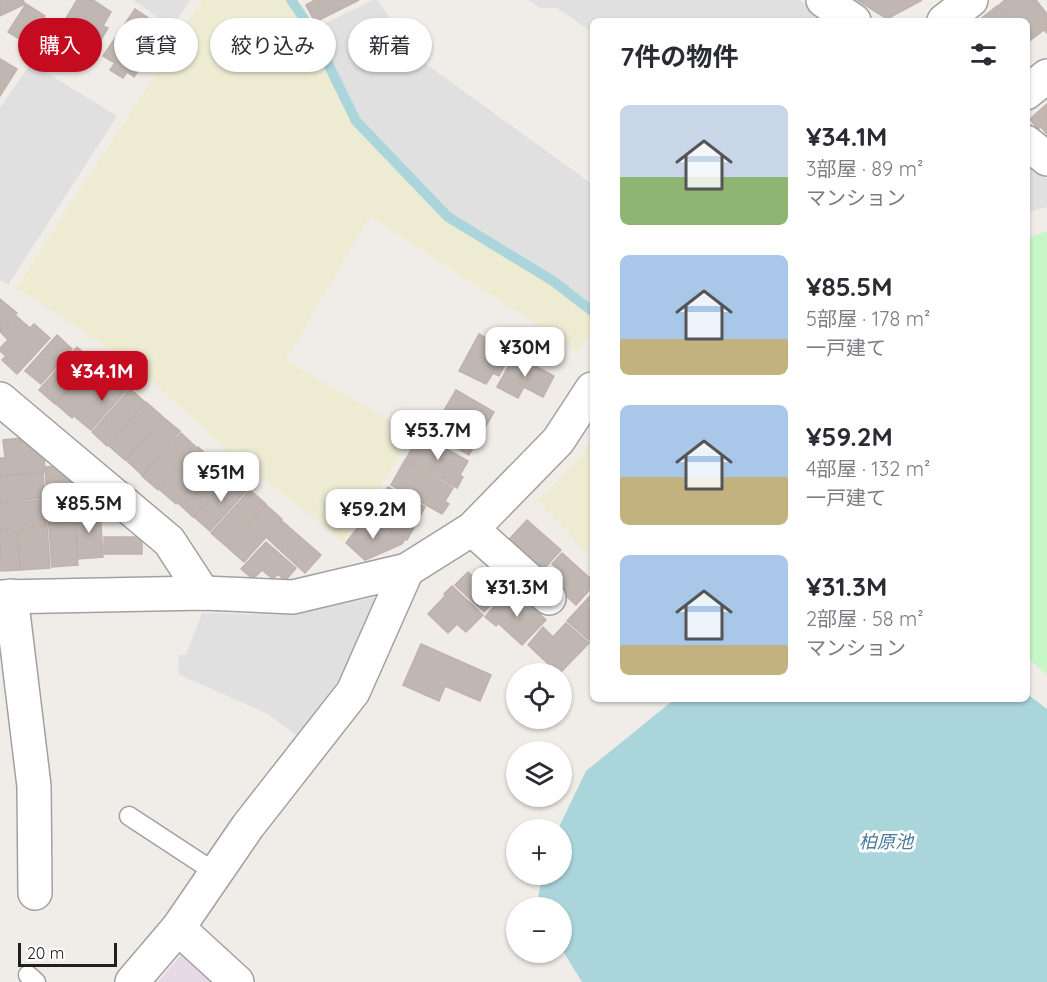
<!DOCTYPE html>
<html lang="ja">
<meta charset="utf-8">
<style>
:root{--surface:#fff;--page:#f2f2f3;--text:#2b2b33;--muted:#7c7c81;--accent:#c40b1f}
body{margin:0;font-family:Quicksand,"Noto Sans JP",sans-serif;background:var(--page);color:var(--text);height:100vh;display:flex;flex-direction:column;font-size:22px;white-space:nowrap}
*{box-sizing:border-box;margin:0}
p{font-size:20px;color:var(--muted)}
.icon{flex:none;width:33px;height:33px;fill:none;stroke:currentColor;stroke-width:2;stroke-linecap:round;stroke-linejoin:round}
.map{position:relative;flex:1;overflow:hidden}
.sheet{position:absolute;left:590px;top:18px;width:440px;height:684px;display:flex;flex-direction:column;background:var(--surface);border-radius:9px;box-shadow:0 2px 4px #0004}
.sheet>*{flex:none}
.top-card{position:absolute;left:18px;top:18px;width:482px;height:54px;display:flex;gap:12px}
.controls{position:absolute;left:506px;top:663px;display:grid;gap:12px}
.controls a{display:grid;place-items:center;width:66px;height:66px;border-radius:50%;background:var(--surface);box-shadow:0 2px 4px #0004;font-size:30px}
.scale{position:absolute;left:18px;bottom:15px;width:99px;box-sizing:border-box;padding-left:6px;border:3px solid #202020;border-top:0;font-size:16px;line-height:21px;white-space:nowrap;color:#202020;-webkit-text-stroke:4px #fff;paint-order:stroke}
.price{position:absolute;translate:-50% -51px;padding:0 14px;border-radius:12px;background:#fff;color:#222;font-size:20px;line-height:39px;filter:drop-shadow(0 2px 3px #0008)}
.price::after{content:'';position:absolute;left:50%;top:36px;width:18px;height:14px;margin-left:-9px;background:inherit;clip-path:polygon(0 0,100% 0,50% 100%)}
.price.selected{background:var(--accent);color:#fff}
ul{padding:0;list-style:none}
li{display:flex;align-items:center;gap:18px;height:150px;padding:0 30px}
li span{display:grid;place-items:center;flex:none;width:168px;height:120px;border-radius:9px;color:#555}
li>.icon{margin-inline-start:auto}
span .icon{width:72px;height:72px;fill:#fffc;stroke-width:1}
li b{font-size:26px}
h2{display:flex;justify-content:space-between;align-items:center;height:72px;padding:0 30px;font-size:26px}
.pill{padding:0 21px;border-radius:27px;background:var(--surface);box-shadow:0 2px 4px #0004;font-size:21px;line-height:54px}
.pill.selected{background:var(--accent);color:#fff}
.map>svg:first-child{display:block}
.industrial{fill:#e8d9e7}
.farmland{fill:#edecd3}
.park{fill:#c8f7c7}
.parking{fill:#e0e0e0}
.water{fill:#aad5db}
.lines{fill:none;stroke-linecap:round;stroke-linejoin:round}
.stream{stroke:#aad5db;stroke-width:10}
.building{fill:#c0b7b3;stroke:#c1b1aa;stroke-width:1.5}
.service-casing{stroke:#a1a1a1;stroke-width:21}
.minor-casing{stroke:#a1a1a1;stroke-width:36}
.tertiary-casing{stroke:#a1a1a1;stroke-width:36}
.service{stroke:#fff;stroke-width:18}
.minor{stroke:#fff;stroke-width:33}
.tertiary{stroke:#fff;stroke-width:33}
.labels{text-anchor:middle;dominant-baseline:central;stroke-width:6;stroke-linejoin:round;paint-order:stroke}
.water-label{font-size:18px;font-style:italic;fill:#4b7b9c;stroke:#fff}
</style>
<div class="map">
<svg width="1047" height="982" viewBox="0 0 1047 982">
<rect width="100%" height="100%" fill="#f0ece7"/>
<!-- industrial -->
<path class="industrial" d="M187,948l39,34h-68z"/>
<!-- farmland -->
<g class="farmland">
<path d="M203,0h86l20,30 44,90 76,85 13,11 94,58 56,40v21l-16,16 -206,-135 -84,144 128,74 -71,108 -40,-33 -72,-55 -95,-88 -120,-78 141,-216 1,-10z"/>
<path d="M592,439v119l-54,-57 45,-47z"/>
</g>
<!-- park -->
<path class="park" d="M1047,231v443l-21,-17v-418z"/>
<!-- parking -->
<g class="parking">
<path d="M133,0h57l-18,27z"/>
<path d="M373,0h4l49,64 166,120v124l-35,-30 -115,-68 -85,-93 -43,-88z"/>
<path d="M528,0h271l33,21h-240v11l-35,-24h-17z"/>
<path d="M31,63l86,53 -109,169 -8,-5v-172z"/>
<path d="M1026,161l21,18v28l-21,6z"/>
<path d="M376,597l4,13 -72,133 -42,-30 -88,-39 1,-19h7l16,-42 87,2z"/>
</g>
<!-- water -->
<path class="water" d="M1026,693l21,16v273h-465l-21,-34v-40l-24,-1 -1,-1 7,-31 18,-1v-44l-3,-1 28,-58 89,-72h351z"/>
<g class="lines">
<!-- stream -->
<path class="stream" d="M291,0l20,29 45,92 92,96 105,64 39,30"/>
</g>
<!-- building -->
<g class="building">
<path d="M0,0h23l2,4 -25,12z"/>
<path d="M77,0h16l18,12 -8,14 5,2 -13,22 -4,-3 -15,24 -34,-20 17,-29 3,3z"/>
<path d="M315,0h44l-44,22 -9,-17z"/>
<path d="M857,0h65l-35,19z"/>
<path d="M1005,0h31l11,14v19l-3,-3 -16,12 -2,-2v-19h-15l-13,-15z"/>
<path d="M26,4l19,12 -10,16 3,2 -7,12 -23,-14z"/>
<path d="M997,6l12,15h-31z"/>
<path d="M135,9l30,20 -31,48 -7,-5 -4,6 -13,-8 5,-7 -12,-7z"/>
<path d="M0,59l17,10 -17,27z"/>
<path d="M1047,104v30l-6,-7 -3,2 -8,-10z"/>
<path d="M0,299l17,14 -17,18z"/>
<path d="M15,315l15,13 4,-4 16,14 -33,36 -15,-14 4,-4 -6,-5v-3l8,-8 -8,-9z"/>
<path d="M479,334l32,19 -12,23 -6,-3 -7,11 -27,-13z"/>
<path d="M57,335l15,14 -31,35 -16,-13z"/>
<path d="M77,347l16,14 -38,43 -16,-14z"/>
<path d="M515,355l39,21 -11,21 -19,-10 -6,11 -21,-11z"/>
<path d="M94,362l16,13 -38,43 -16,-14z"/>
<path d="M113,374l16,13 -38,43 -16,-13z"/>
<path d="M130,389l15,13 -38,44 -15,-14z"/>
<path d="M456,390l38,22 -25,43 -38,-22z"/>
<path d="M146,402l17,15 -38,43 -16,-14z"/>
<path d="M164,418l16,13 -38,44 -16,-15z"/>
<path d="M181,433l15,14 -38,43 -16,-14z"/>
<path d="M420,434l48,27 -8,14 3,2 -6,11 -51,-29z"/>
<path d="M21,438v4l15,-1 1,13h7l1,18 -45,4v-18h5l-2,-18z"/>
<path d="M198,447l16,14 -38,43 -16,-14z"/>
<path d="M216,460l16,14 -39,43 -16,-15z"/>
<path d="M405,460l48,28 -8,13 4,3 -7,10 -51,-29z"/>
<path d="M60,466l1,10 8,-1v6h6v7h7l1,5h9v16l-44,2 -3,-44z"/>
<path d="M43,473l2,25 -45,4v-25z"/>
<path d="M233,475l15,14 -38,42 -16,-14z"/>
<path d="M388,487l37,20 -18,33 -37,-21z"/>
<path d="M250,490l16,14 -39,43 -16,-14z"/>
<path d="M45,500l2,25 -47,4v-26z"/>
<path d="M266,505l16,14 -38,43 -16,-14z"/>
<path d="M100,510l3,47 -25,2 -3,-48z"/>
<path d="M74,514l4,51 -26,2 -4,-51z"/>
<path d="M366,517l36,20 3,2 -3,5 -37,16 -19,-17z"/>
<path d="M527,520l34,30 -22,24 -34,-30z"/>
<path d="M282,521l39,34 -16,18 -38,-35z"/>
<path d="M47,526l3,42 -29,2 -3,-41z"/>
<path d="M17,529l3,41 -19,1 -1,-41z"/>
<rect x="104" y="537" width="38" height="17"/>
<path d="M266,542l30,26 -11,13 -7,-7 -5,5 -11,-9 -9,9 -12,-10z"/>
<path d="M562,553l30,27v7l-16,18 -27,-25 9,-11 -6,-5z"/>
<path d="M482,567l23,22 -21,23 -29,-27 13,-13 5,5z"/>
<path d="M452,586l31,29 -17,17 -9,-8 -9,9 -20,-19 17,-18 -1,-2z"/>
<path d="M517,593l29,27 -24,25 -24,-22 -2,3 -11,-9 12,-14 5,5z"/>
<path d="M592,594v44l-2,3 -23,-20z"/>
<path d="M566,623l23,20 -30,31 -31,-29 15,-18 10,10z"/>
<path d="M421,644l70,31 -11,26 -35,-15 -6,15 -36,-16z"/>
</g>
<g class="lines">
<!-- service casing -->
<g class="service-casing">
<g id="service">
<path d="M129,816l87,57"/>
<path d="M28,975l8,7"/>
</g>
</g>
<!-- minor casing -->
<g class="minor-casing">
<g id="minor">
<path d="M823,0l31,21"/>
<path d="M1026,93l21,-17"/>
<path d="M1026,142l21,17"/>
<path d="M0,399l169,142 34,52"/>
<path d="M472,529l77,69"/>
<path d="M11,596l23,190 1,107"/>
<path d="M178,928l59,54"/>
<path d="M132,982l46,-54 70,-102 105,-134 54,-122"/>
</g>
</g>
<!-- tertiary casing -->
<g class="tertiary-casing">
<g id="tertiary">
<path d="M944,21l27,-21"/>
<path d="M0,597l203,-4 90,4 114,-27 65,-41 86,-88 34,-52"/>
</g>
</g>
<!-- service -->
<use href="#service" class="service"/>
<!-- minor -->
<use href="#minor" class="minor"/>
<!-- tertiary -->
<use href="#tertiary" class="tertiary"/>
</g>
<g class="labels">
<!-- water labels -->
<g class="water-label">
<text x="886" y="841">柏原池</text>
</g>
</g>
</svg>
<div class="controls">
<a><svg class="icon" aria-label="locate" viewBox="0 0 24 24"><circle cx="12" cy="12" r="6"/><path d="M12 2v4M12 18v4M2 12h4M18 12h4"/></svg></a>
<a><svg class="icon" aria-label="layers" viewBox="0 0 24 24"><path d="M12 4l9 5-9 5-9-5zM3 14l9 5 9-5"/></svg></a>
<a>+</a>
<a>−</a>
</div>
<div class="scale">20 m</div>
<b class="price" style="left:525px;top:378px">¥30M</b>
<b class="price selected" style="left:102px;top:402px">¥34.1M</b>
<b class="price" style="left:438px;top:461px">¥53.7M</b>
<b class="price" style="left:221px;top:503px">¥51M</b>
<b class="price" style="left:89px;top:534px">¥85.5M</b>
<b class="price" style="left:373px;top:540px">¥59.2M</b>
<b class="price" style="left:517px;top:618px">¥31.3M</b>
<div class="top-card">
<a class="pill selected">購入</a>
<a class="pill">賃貸</a>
<a class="pill">絞り込み</a>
<a class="pill">新着</a>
</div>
<section class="sheet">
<h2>7件の物件<svg class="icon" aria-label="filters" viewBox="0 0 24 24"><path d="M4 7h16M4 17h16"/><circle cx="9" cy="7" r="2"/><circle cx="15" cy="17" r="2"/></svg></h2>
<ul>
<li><span style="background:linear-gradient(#c9d6e8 60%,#8fb573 0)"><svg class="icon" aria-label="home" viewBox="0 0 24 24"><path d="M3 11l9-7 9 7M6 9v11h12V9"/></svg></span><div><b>¥34.1M</b><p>3部屋 · 89 m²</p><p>マンション</p></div></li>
<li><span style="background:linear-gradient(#a9c7e8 70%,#c2b280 0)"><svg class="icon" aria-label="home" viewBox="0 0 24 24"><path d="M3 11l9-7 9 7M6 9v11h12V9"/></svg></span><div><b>¥85.5M</b><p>5部屋 · 178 m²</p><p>一戸建て</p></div></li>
<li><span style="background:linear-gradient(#a9c7e8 60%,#c2b280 0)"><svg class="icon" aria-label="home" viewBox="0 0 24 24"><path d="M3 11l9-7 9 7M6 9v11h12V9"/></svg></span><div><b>¥59.2M</b><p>4部屋 · 132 m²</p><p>一戸建て</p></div></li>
<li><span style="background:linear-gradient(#a9c7e8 75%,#c2b280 0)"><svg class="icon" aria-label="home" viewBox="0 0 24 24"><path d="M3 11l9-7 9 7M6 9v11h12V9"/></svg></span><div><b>¥31.3M</b><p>2部屋 · 58 m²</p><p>マンション</p></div></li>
</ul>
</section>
</div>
